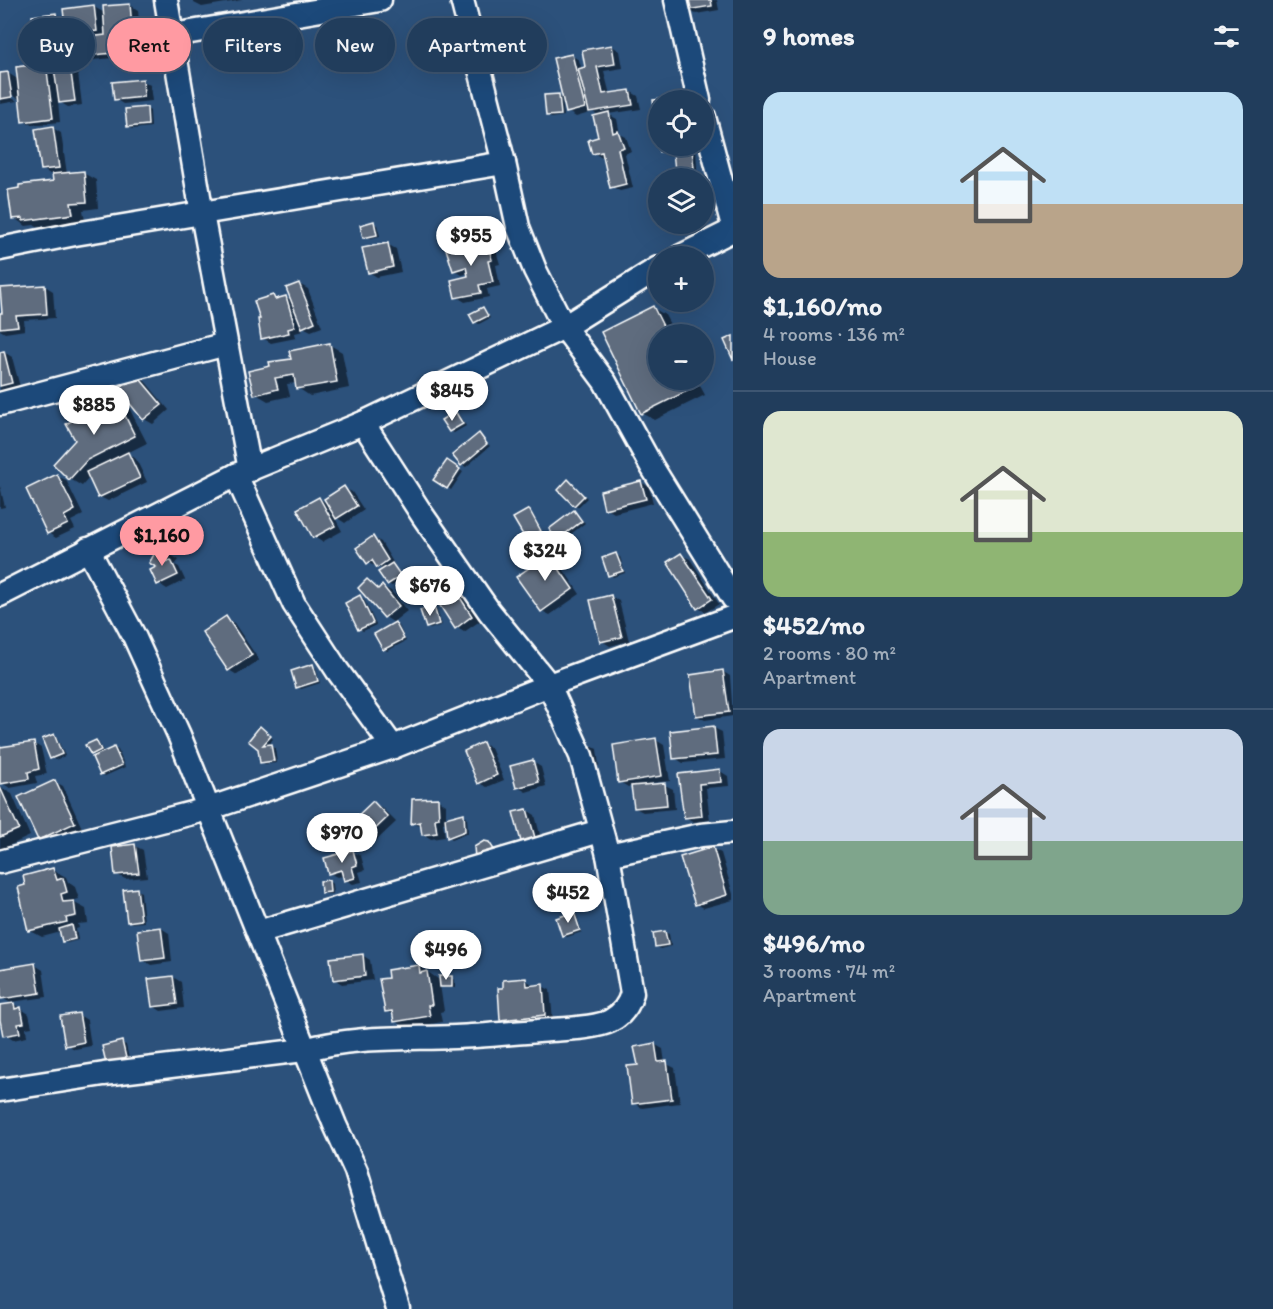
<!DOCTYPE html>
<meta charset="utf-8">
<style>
:root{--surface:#213d5c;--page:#2d4865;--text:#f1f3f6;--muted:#a2aebb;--line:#3e5672;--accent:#ff9aa2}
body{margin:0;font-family:Itim,sans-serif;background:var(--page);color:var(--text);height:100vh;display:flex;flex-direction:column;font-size:22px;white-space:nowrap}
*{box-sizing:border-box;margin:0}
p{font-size:20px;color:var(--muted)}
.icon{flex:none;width:33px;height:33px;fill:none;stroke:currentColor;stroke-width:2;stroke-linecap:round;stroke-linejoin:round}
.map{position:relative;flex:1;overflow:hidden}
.panel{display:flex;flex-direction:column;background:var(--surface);width:540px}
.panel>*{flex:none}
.hud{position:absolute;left:18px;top:18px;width:570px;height:54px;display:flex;gap:12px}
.tools{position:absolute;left:648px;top:90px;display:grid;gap:12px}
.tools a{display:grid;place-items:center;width:66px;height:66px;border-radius:50%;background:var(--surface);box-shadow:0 6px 24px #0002,0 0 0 2px var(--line);font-size:30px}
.price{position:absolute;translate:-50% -51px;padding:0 14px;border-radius:21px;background:#fff;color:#222;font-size:20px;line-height:39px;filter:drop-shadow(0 2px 3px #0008)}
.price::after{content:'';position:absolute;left:50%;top:36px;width:18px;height:14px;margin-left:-9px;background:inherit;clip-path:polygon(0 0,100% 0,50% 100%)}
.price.current{background:var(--accent);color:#111}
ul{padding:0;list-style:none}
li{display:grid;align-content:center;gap:12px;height:318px;padding:0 30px}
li+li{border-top:2px solid var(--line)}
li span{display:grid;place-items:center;height:186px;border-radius:18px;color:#555}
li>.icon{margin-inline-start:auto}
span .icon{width:108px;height:108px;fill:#fffc;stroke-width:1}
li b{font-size:26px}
h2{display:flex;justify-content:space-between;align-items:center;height:72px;padding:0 30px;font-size:26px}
.pill{padding:0 21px;border-radius:27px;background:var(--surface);box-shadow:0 6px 24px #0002,0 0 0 2px var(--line);font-size:21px;line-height:54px}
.pill.current{background:var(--accent);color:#111}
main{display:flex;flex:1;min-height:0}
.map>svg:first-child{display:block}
.shadow{fill:#0007}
.building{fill:#5e6c7e;stroke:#fff;stroke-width:1.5}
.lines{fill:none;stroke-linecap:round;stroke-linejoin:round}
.street-casing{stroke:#fff;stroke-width:27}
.street{stroke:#1f4a7a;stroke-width:22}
</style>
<main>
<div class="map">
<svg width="733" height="1309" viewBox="0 0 733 1309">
<rect width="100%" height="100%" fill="#2c517b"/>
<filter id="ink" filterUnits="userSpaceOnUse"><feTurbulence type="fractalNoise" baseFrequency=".0167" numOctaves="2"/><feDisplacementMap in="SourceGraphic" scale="12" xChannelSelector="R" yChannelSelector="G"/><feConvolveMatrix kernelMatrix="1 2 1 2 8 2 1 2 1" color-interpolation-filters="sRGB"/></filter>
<g filter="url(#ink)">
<!-- shadow -->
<g class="shadow">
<path d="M193,0h50l-41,7 -8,-4z"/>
<path d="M686,0h31l2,10 -23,4 -8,-4z"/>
<path d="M130,5l8,5 4,45 -49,5 -8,-5 -2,-17 -7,1 -10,-6 3,16 -23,3 -8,-5 18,-33 10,6 28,-13 11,6z"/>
<path d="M612,46l8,5 3,17 -19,3 6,24 20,-4 8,5 3,13 -33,5 9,5 3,15 6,3 5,14 -6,3 8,34 -13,3 -8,-4 -7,-30 -3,1 -8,-5 6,-15 -1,-22 -6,-4 -17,5 -8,-5 3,-57 8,5 3,10z"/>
<path d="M69,60l8,5 5,40 -14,2 -10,-6 2,21 -28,3 -8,-4 -3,-21 -14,-8 -2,2 12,7 -17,3v-29l8,-2 11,7 26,-15 11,5z"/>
<path d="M142,80l8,5 2,16 -29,3 -8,-5z"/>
<path d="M558,95l4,3 2,18 -13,2 -4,-3z"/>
<path d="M146,108l4,3 1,16 -19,2 -4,-2z"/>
<path d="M53,128l8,5 6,41 16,-1 13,7 2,28 -15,2 2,11 -48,6 -3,-2 -8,1 -12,-8 41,-36 -1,-8h-4l-8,-5z"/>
<path d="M660,146h36l1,23 -17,2 -3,-2 -2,-14 -6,1 -9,-5z"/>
<path d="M374,223l3,2 3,11 -12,3 -4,-2z"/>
<path d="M486,239l8,5 6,20 -4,1 4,21 -13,3 2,8 -24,5 -8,-5 13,-19 -1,-5 -7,2 -8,-5z"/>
<path d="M387,244l9,5 5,23 -24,5 -8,-5z"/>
<path d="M299,284l9,5 14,38 -11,4 -10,-5 2,5 -8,2 1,5 -25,5 -8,-5 10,-42 5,3 8,-2 7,4z"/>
<path d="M45,286l8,5 2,27 -31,2 1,10 -20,3 -5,-3v-16z"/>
<path d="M653,308l12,7 10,19h-17v46h39l8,15 -50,25 -13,-7z"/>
<path d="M483,309l3,2 4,7 -11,6 -4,-2z"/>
<path d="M330,345l12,7 7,36 -39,8 -12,-8 -1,-5 -10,1 3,12 -22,5 -12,-7 15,-27 21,-6z"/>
<path d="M4,352l8,5 8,30 -20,5v-39z"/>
<path d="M136,376l9,5 24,29 -16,14 -9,-5 -24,-29z"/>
<path d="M116,398l12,8 19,37 -20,10 9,6 11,23 -39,19 -8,-4 -10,-20 -8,9 -12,-7 7,-38 9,-27 11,6z"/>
<path d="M455,413l4,2 7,11 -12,7 -4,-2z"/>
<path d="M479,435l11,11 -24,21 -4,-2z"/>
<path d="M447,462l16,10 -12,18 -16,-11z"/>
<path d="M57,476l9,4 17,35 -12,6 4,8 -19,9 -8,-5z"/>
<path d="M641,482l8,5 4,16 -39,10 -8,-5z"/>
<path d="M572,483l15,15 -9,9 -3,-2z"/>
<path d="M0,486l5,21 -5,1z"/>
<path d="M344,488l8,4 12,18 -19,13 -11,-7 8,15 -20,11 -8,-5 5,-39 9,6z"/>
<path d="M529,511l3,2 12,21 -14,7 -3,-2z"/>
<path d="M574,512l11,11 -23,18 -4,-2z"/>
<path d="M373,538l8,4 22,37 -11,7 -4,-2 -6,-15 -14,-6z"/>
<path d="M160,548l19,12 -4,5 4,2 6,13 -18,9 -8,-5z"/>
<path d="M546,552l9,5 25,37 -30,21 -8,-4 -3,-48z"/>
<path d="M616,555l4,2 5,16 -12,4 -3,-2z"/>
<path d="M681,555l9,4 29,45 -13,8 -8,-4z"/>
<path d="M367,580l13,9 2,-3 9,5 16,20 -14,11 -8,-5z"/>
<path d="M452,587l8,4 20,30 -16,11 -8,-5z"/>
<path d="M610,596l9,5 10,40 -19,5 -8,-5z"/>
<path d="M360,597l4,2 12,26 -13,6 -4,-2z"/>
<path d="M434,608l3,2 5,15 -12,4 -3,-2z"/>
<path d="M226,618l8,5 25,37 -22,15 -8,-5z"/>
<path d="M395,623l4,3 7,15 -19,10 -3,-2z"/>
<path d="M313,666l3,2 4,15 -19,6 -4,-2z"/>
<path d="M722,671l8,5 3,40 -28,4 -8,-4z"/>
<path d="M714,728l8,4 3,27 -42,4 -8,-5z"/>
<path d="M264,730l9,9 -6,7 8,2 2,15 -12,1 -4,-2z"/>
<path d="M54,736l3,2 8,18 -10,4 -4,-2z"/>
<path d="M656,740l8,5 6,36 -18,2v3l13,-1 8,4 2,20 -32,3 -8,-4 -2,-22 -5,1 -8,-5z"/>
<path d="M96,741l3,2 5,10 10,-5 4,2 7,17 -20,9 -4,-2 -5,-18 -4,-2z"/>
<path d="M33,743l8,5 6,26 -12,2 2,7 -27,5 -8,-5 -2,-35z"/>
<path d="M483,744l8,4 13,32 -17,7 -8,-4z"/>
<path d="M593,747l4,2 2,17 -7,1 -6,-19z"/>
<path d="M533,762l8,5 5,19 -20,6 -8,-5z"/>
<path d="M720,771l8,5 1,10 -23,2 4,32 -16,2 -9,-5 -5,-41z"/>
<path d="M55,782l8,4 19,42 -34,16 -8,-5z"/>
<path d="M0,787l12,7 18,42 -30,14z"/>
<path d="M438,800l8,5v15l17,-5 4,2 1,16 -16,6 -3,-2 -2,-15 -4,1 2,14 -14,2 -8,-5 -1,-7 -9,-4z"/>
<path d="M373,803l8,4 15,15 -20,19 -8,-5 -14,-15z"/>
<path d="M527,810l8,5 9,35 -12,3z"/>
<path d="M135,846l8,4 4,27 -22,2 -9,-5z"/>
<path d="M713,849l8,4 12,41v6l-29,8 -8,-4z"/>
<path d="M353,852l8,4 4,14 -6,2 3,10 -9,2 -8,-4 -1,-4 -7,1 -8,-4z"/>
<path d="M53,870l13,7 2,5 7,5 4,12 -8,2 15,8 2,14 -10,1 1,4 -3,1 2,11 -11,3 -3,-2 -3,-9 -19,5 -13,-7 -2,-44z"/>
<path d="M329,881l3,3 1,10h-7l-4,-2z"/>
<path d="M137,890l4,2 3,30 -12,1 -4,-2z"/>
<path d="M574,913l3,3 5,16 -15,5 -4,-2z"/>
<path d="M161,928l8,5 3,29 -21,3 -8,-5z"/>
<path d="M665,932l4,2 2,12 -11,3 -3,-3z"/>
<path d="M362,955l8,5 3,20 -31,4 -8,-5z"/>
<path d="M35,965l8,5 4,27 -36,5 18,12 3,13 -6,1 1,9 -14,3 -8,-5 -5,-23v-5l13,-3 -11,-6 -2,-27z"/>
<path d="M419,966l22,15 10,-3 4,2v8h-10l-5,-3 4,26 -4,1 2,10 -34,6 -13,-7v-5l-9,-5 4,-32z"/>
<path d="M173,977l8,5 3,26 -23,3 -8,-5z"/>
<path d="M526,980l9,6h7l8,4 3,29 -43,4 -8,-4z"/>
<path d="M79,1015l8,5 4,26 -16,3 -8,-4z"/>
<path d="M122,1043l4,2 4,18 -18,5z"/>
<path d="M654,1044l9,5 2,14 10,5 5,35 -38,5 -8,-5 6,-37z"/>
</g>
<!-- building -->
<g class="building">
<path d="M685,0h26l1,6 -25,4z"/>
<path d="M130,4l4,47 -51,5 -2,-18 24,-3 -2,-29z"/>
<path d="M94,5l3,26 -31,4 -3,-26z"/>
<path d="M56,13l5,32 -24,3 -5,-32z"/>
<path d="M612,45l3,19 -18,3 6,27 27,-4 3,15 -44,7 -11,-43 7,-2 -3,-17z"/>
<path d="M572,54l13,54 -19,5 -13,-55z"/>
<path d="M69,59l6,42 -16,2 -6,-42z"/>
<path d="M46,63l7,55 -31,4 -6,-55z"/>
<path d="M8,72l4,25 -12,2v-26z"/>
<path d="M143,79l1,18 -30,3 -2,-18z"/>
<path d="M559,94l2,21 -15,1 -2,-21z"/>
<path d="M683,97v3h-25v46h31v2l-30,4 -6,-52z"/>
<path d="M147,107l1,18 -21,2 -2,-18z"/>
<path d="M609,112l4,21 5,-2 6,16 -6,2 8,35 -16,4 -8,-36 -10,2 -4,-14 10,-3 -5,-21z"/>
<path d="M53,126l6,42 -18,2 -6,-41z"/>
<path d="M692,150l2,18 -19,2 -2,-18z"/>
<path d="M84,171l3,31 -16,1 2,11 -50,7v-3l-11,1 -4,-29 11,-2v-3l34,-4 -1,-7z"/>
<path d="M374,221l3,14 -14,3 -3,-13z"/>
<path d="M486,237l6,23 -4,1 5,21 -14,3 2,8 -26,5 -4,-18 17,-4 -2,-9 -13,4 -7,-22z"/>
<path d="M388,243l5,24 -25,6 -6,-25z"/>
<path d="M299,283l16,39 -13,6 -16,-40z"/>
<path d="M45,285l2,29 -31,2 2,10 -18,2v-15h2l-2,-25z"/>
<path d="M273,295l2,4 11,-3 9,31 -7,2 1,4 -28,6 -3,-20h2l-6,-18z"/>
<path d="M653,306l14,28h-9v46h31l4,8 -52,26 -40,-82z"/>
<path d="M483,307l5,9 -14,7 -5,-9z"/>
<path d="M733,336v24l-9,-20z"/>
<path d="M330,343l7,39 -41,7 -2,-14 -19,3 3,11 -24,6 -6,-24 22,-5 -1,-4 22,-3 -2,-8z"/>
<path d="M4,351l8,32 -12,3v-34z"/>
<path d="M136,374l26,31 -19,15 -25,-31z"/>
<path d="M116,397l19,39 -48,24 -18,20 -16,-16 22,-24 -9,-16 20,-12 10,16 3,-1 -9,-18z"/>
<path d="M455,411l8,13 -14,8 -8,-12z"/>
<path d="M479,433l8,11 -26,22 -9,-11z"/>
<path d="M128,452l12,26 -42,20 -12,-26z"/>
<path d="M447,460l13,9 -13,20 -14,-9z"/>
<path d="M57,474l18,36 -11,6 4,8 -21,10 -21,-45z"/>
<path d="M568,479l16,17 -10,10 -16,-16z"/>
<path d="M641,481l5,18 -42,10 -4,-18z"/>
<path d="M344,486l13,20 -21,13 -12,-20z"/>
<path d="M319,497l16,29 -22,12 -16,-29z"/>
<path d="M529,509l12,22 -15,9 -13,-22z"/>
<path d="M574,510l8,11 -25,19 -8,-11z"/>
<path d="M373,536l15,24 -11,8 -5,-8 -5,4 -11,-16z"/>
<path d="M159,546l12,8 -5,8 5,-2 7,15 -21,10 -7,-15 6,-3 -7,-4z"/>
<path d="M546,550l27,39 -32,23 -25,-35 20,-14 -2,-4z"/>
<path d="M616,553l7,18 -15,5 -6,-18z"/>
<path d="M681,553l31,46 -15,10 -30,-47z"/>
<path d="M392,563l9,13 -14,9 -9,-13z"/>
<path d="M367,579l11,10 4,-4 17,21 -15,12 -26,-30z"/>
<path d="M452,585l20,31 -17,13 -20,-31z"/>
<path d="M360,595l13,28 -15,7 -13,-27z"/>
<path d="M611,595l11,42 -22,5 -10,-42z"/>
<path d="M434,606l5,18 -13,4 -6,-18z"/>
<path d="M226,616l26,39 -24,16 -26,-39z"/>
<path d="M395,622l9,17 -21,11 -9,-16z"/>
<path d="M313,664l5,17 -22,7 -5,-17z"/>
<path d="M723,670l6,42 -33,4 -6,-41z"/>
<path d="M260,726l11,10 -8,9 8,-1 3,17 -14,2 -2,-14 -10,-8z"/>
<path d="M714,726l3,29 -44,4 -3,-28z"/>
<path d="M54,734l8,20 -12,5 -8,-20z"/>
<path d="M656,738l6,38 -44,7 -5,-38z"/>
<path d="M96,740l5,10 -10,5 -6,-10z"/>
<path d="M34,742l5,27 -11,3 1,7 -29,5v-37z"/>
<path d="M483,742l14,33 -19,9 -14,-33z"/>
<path d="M114,747l8,18 -22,10 -8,-18z"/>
<path d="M533,760l6,22 -23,6 -6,-22z"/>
<path d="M720,769l1,13 -22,2 3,32 -18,2 -6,-44z"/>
<path d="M55,780l20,43 -37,17 -20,-43z"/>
<path d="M665,783l2,22 -33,3 -3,-22z"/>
<path d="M0,787l19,42 -19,8z"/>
<path d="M438,798l1,20 -4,1 2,14 -15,2 -2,-13 -9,2 1,-25z"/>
<path d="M373,801l15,16 -21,20 -15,-16z"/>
<path d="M527,809l10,36 -14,4 -10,-37z"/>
<path d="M464,813l1,18 -18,7 -2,-20z"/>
<path d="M484,841l5,1 6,9 -20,7 -1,-11z"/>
<path d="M135,844l4,29 -24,2 -3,-28z"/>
<path d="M713,847l14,48 -32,10 -15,-48z"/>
<path d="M353,850l4,15 -5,2 3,11 -11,3 -3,-11 -13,4 -4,-16z"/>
<path d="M53,868l4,12 6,-2 4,14 -6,2 2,8 11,-1 2,15 -10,2 1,4 -39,9 -10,-44 7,-2 -2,-9z"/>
<path d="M329,880l1,12 -9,1 -1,-12z"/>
<path d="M137,888l4,32 -14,2 -4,-32z"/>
<path d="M574,912l6,18 -18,6 -6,-18z"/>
<path d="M72,925l3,14 -13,3 -3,-13z"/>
<path d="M161,927l4,31 -24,3 -4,-31z"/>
<path d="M665,931l3,14 -13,2 -2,-14z"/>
<path d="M363,954l2,22 -32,4 -3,-22z"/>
<path d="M35,963l5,30 -39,6 -1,-30z"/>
<path d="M419,965l1,8 7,-2 5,34h-4l2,11 -36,6 -2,-11 -7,1 -6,-33 9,-1 -1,-8z"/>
<path d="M173,976l4,28 -25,3 -4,-28z"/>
<path d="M439,976h13v11h-12z"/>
<path d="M526,978l1,8 16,-2 2,31 -45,5 -2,-32h5v-8z"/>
<path d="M14,1003l1,6 6,-2 3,16 -6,1 2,9 -17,3 -3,-16v-15z"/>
<path d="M79,1013l5,29 -19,4 -5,-30z"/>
<path d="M122,1041l5,21 -20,5 -5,-21z"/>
<path d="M655,1043l3,19 9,-1 5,38 -40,5 -5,-38 11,-1 -4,-18z"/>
</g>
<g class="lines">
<!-- street casing -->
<g class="street-casing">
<g id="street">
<path d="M166,0l36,214 48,256"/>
<path d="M462,0l42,163 14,64 17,43 29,57 41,55 47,85 81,131"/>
<path d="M676,0l23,100"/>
<path d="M173,35l207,-35"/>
<path d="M704,117l29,109"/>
<path d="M0,249l75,-15 429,-71"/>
<path d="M681,256l52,-26"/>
<path d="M0,404l226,-60"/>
<path d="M236,475l58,129 43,66 56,77"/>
<path d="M88,549l46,87 45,99 156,390 21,46 42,138"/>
<path d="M0,595l236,-120 127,-52 201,-96 94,-59"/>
<path d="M608,855l93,-20 32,-3"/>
<path d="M0,862l208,-53 185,-62 156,-62 184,-68"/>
<path d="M258,932l342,-101"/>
<path d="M0,1090l104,-16 200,-24c50,-14 100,-11 151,-13 28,-1 55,-4 83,-6 19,-2 56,-2 72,-10 12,-6 19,-16 22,-28l-24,-138 -27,-99 -32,-71 -60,-74 -66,-95 -60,-93"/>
</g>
</g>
<!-- street -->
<use href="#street" class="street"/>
</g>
</g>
</svg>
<div class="tools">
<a><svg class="icon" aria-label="locate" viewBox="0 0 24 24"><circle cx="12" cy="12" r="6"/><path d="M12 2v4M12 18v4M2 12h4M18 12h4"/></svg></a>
<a><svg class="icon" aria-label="layers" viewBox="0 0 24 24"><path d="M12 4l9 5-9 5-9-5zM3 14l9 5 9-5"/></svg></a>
<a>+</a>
<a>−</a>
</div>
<b class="price" style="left:471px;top:267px">$955</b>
<b class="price" style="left:452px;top:422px">$845</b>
<b class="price" style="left:94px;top:436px">$885</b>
<b class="price current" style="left:162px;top:567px">$1,160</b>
<b class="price" style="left:545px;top:582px">$324</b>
<b class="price" style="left:430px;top:617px">$676</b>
<b class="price" style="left:342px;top:864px">$970</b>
<b class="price" style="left:568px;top:924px">$452</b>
<b class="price" style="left:446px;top:981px">$496</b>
<div class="hud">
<a class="pill">Buy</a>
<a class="pill current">Rent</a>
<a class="pill">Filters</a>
<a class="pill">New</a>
<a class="pill">Apartment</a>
</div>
</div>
<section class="panel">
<h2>9 homes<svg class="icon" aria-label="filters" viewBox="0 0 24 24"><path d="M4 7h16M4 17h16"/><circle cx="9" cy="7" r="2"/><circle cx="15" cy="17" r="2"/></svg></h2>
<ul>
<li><span style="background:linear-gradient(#bfe0f5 60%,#b9a48a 0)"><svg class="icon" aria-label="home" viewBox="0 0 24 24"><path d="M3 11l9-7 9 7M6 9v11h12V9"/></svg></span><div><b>$1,160/mo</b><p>4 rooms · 136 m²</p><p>House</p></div></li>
<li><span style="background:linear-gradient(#dfe7d0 65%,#8fb573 0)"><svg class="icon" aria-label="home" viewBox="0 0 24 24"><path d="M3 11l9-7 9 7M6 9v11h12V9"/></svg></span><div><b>$452/mo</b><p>2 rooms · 80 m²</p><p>Apartment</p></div></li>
<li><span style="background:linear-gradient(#c9d6e8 60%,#7fa58c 0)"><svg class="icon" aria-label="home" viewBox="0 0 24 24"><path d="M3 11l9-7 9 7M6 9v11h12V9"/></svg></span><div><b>$496/mo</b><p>3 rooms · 74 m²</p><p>Apartment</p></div></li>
</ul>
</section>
</main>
